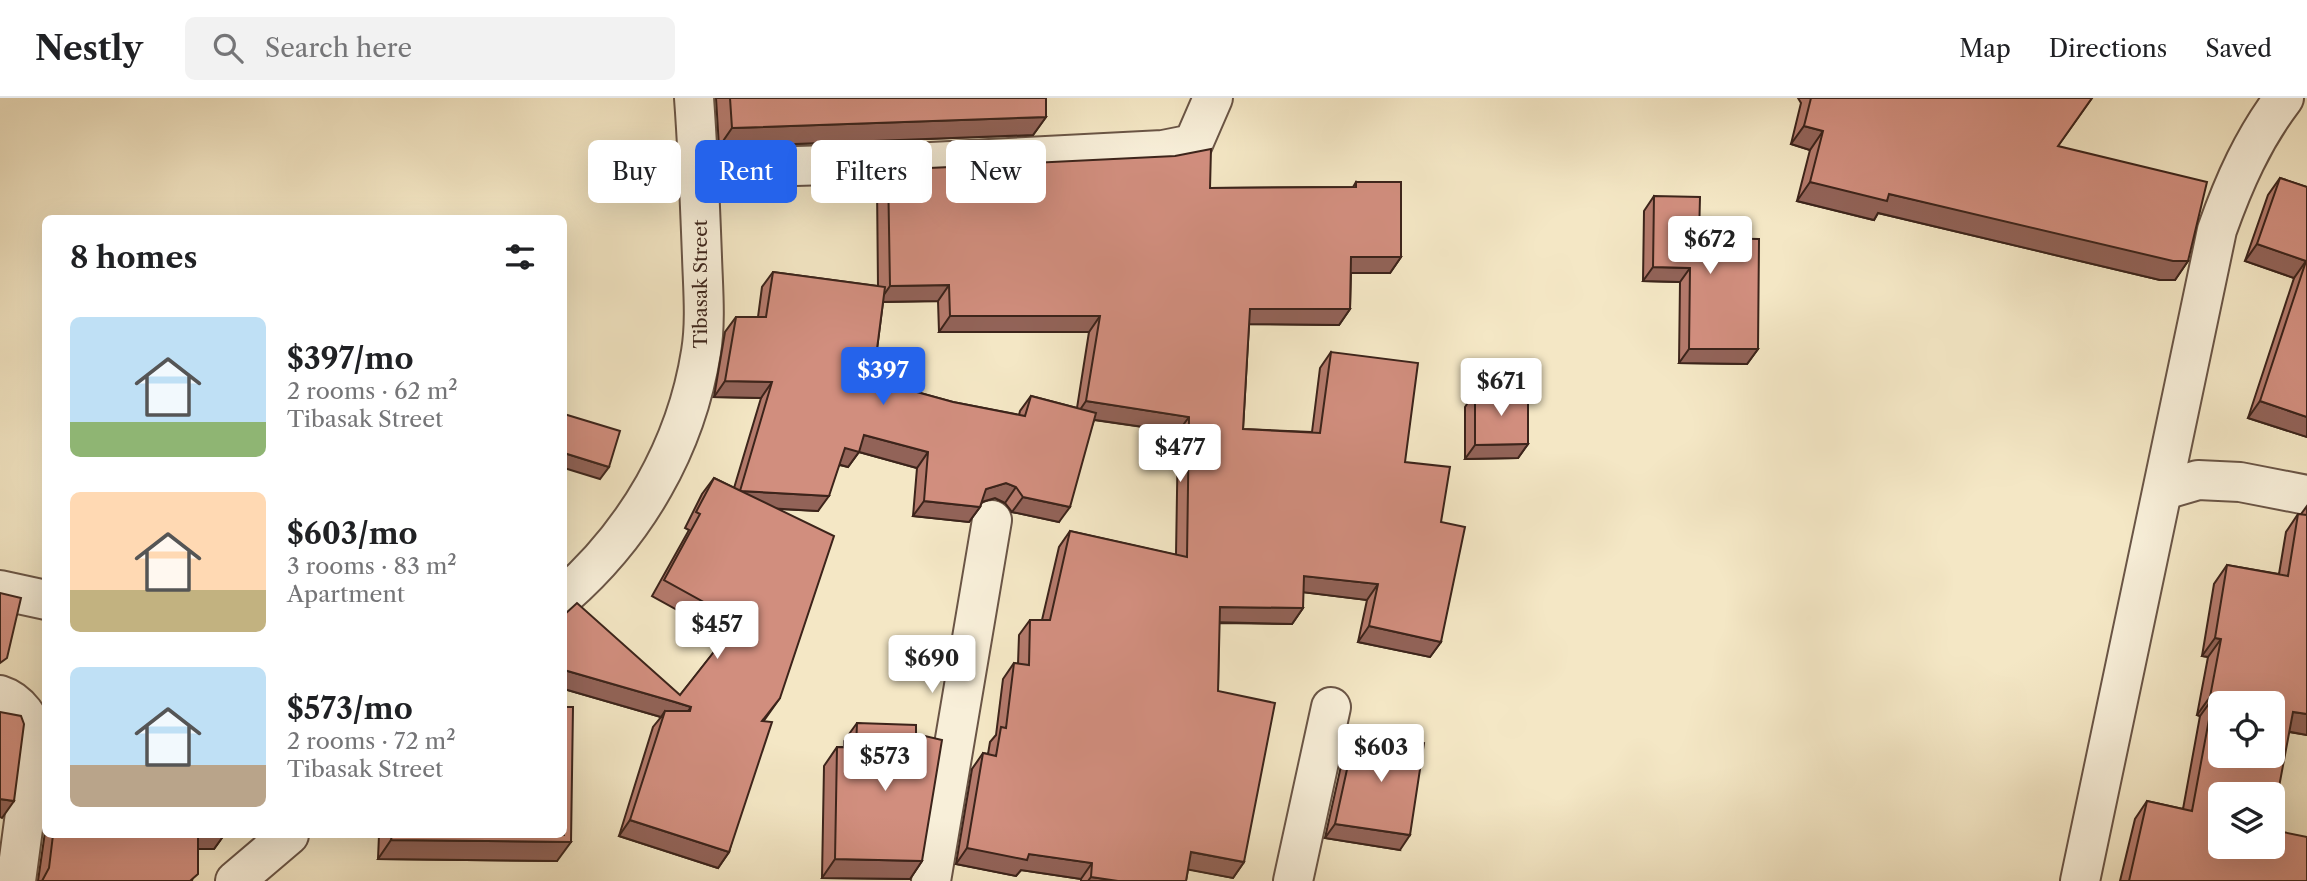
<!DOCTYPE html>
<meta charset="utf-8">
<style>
:root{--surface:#fff;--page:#f2f2f2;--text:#202124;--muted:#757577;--line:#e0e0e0;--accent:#2563eb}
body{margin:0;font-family:"Libre Caslon Text",serif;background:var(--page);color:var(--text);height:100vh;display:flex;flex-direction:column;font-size:26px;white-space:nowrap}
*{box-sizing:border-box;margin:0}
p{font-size:23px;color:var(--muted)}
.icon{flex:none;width:38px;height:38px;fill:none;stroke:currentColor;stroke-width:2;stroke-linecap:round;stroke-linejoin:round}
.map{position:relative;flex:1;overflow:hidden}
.sheet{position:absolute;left:42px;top:117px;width:525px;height:623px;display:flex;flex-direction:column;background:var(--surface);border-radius:10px;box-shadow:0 7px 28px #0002}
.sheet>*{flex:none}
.banner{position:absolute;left:588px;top:42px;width:665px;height:63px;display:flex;gap:14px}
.tools{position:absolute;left:2208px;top:593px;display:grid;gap:14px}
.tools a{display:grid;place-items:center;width:77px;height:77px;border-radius:10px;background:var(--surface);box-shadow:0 7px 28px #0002;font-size:35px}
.price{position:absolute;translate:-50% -60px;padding:0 16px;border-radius:7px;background:#fff;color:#222;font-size:23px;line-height:46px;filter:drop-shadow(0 2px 4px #0008)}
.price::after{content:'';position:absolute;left:50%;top:42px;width:21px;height:16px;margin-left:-10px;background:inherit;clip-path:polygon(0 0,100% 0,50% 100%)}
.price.on{background:var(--accent);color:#fff}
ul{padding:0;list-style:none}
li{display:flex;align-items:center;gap:21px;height:175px;padding:0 28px}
li span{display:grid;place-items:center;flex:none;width:196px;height:140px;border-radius:10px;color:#555}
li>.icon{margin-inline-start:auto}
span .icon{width:84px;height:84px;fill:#fffc;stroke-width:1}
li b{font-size:30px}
h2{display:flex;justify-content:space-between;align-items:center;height:84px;padding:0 28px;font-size:30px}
.tag{padding:0 24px;border-radius:10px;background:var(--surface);box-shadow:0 7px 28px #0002;font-size:24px;line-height:63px}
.tag.on{background:var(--accent);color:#fff}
header{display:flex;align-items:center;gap:42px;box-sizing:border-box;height:98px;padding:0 35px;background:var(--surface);border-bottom:2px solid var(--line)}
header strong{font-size:33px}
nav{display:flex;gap:38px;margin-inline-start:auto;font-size:24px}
.search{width:490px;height:63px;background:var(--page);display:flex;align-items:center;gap:18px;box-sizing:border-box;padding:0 24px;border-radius:10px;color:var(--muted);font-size:26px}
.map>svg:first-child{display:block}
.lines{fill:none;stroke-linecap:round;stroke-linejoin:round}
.minor-casing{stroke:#6a5546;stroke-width:42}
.minor{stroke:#f8efd9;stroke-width:38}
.wall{fill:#b47a6c;stroke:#3c241b;stroke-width:2;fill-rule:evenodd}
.shaded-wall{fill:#926358;stroke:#3c241b;stroke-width:2}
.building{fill:#d18e7e;stroke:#3c241b;stroke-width:2;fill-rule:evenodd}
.labels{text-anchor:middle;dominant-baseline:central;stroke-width:6;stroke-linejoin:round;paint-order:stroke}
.street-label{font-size:19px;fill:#3c241b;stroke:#f8efd9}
</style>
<header>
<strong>Nestly</strong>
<div class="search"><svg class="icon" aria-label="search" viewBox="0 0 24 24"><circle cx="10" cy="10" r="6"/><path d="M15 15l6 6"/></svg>Search here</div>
<nav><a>Map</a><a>Directions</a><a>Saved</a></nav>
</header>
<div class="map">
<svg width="2307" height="783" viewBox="0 0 2307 783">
<rect width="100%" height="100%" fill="#f4e7c5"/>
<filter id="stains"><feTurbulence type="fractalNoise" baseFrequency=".00286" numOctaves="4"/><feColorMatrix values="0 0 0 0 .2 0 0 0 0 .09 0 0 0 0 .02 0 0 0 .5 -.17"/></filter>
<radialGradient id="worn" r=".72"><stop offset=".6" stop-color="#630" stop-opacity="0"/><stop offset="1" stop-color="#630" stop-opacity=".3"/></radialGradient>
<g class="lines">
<!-- minor casing -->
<g class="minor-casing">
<g id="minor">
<path d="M699,71l232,-7 232,-12 30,-6 20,-46"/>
<path d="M2164,392l34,-10 42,2 67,13"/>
<path d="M0,492l46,10"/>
<path d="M564,498c72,-63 122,-149 137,-244 5,-30 2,-64 1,-95 -2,-53 -4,-106 -8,-159"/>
<path d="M0,597c19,6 32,25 35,44l-19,142"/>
<path d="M235,783l54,-46"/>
<path d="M931,783l61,-361"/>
<path d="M1293,783l38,-174"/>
<path d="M2080,783l137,-651c17,-48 36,-91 67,-132"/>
</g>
</g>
<!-- minor -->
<use href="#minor" class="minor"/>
</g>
<!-- wall -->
<g class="wall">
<path d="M716,0h330v19l-13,18 -314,12z"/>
<path d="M1798,0h294l-34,48 130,115 -13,19h-15l-282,-67 -4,7 -77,-19 13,-51 -19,-6 10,-41z"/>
<path d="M888,72l322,18 143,-1 3,-5 45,75 -11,16h-39l-1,36 -11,16 -90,-1 -6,105 69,3 8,-64 11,-16 74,110 36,60v120l-11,15 -72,-15 9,-42 -64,-8v16l-11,16 -73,-1 -1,68 26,171 -11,16 -45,-9 -2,12h-105v-2l-60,-9 -5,6 -60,-12 16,-95 11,-16 5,1 2,-12 6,-7 7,-56 11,-16 4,1 1,-29 11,-15h12l17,-73 11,-16 106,24 2,-123 -84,-12 -35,102 -47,-10 -7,-9 -10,-5 -13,4 -2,5 -11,15 -56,-6 4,-48 -58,-16 -11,15 -9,-2 -21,46 -40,-2 2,189 -17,24 -34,130 -11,16 -99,-32 34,-109 8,-10 -97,-28 116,6 46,-58 -74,-41 37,-66 -4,-2 17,-34 12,-16 20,10 27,-90 -47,-1 11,-65 11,-15h22l4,-30 11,-15 105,14 -1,-100zM938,203l1,31h150l-12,76 -46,-12 -11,15 -1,4 -66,-13 -80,-22 10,-78z"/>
<path d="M2280,80l27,9v250l-59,-19 46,-140 -49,-17 23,-66z"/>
<path d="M1654,98l45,42 59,111 -11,15 -68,-1 1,-81 -37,-1 1,-70z"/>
<path d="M1475,294l53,52 -10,14 -53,1v-52z"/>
<path d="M2307,408v229l-18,-3 -68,62 86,87h-187l15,-62 12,-18 36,8 17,-93 -3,-1 11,-58 -6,-1 12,-72 13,-19 52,9 7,-42 12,-18h3z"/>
<path d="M857,625l59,11 6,127 -12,18 -88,-1 2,-112 13,-19h7v-6z"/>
<path d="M1355,635l45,117 -75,-12 20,-90z"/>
<path d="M46,727v10h178l-10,14h-16l-6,32h-154z"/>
<path d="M379,737h185l-7,26 -179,-2z"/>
</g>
<!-- shaded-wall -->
<g class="shaded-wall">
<path d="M1046,19l-13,18 -314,12 13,-19z"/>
<path d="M1804,28l19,5 -13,19 -19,-6z"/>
<path d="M1810,84l79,12 299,67 -13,19h-15l-282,-67 -4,7 -77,-19z"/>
<path d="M2257,146l49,17 -12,17 -49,-17z"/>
<path d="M1351,159h50l-11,16h-50z"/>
<path d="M1653,169l37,1 -10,14 -37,-1z"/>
<path d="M949,187l-11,16 -59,1 11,-16z"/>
<path d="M1250,211h100l-11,16 -100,-1z"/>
<path d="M950,218h150l-11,16h-150z"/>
<path d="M1689,251h69l-11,15 -68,-1z"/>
<path d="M725,283l47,1 -11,16 -47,-1z"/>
<path d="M1086,303l103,16 -11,15 -103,-15z"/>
<path d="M2260,303l47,16v20l-59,-19z"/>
<path d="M864,337l64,17 -11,16 -58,-16 -11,15 -14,-4 11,-15z"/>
<path d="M1528,346l-10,14 -53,1 10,-14z"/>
<path d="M564,355l45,14 -9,12 -36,-11z"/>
<path d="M1006,385l10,4 -11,16 -10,-5 -20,6 11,-15z"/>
<path d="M740,393l89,5 -11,15 -89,-5z"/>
<path d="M1023,399l47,10 -11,15 -47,-10z"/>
<path d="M924,403l56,6 -11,15 -56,-6z"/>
<path d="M1304,478l74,8 -11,16 -74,-9z"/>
<path d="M1220,509l83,1 -11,16 -83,-2z"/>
<path d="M1369,528l72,16 -11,15 -72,-15z"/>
<path d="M2215,540l6,1 -13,18 -6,-1z"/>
<path d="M564,572l111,32 16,5 -12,16 -14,-12 -4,6 -97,-28z"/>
<path d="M2210,599l3,1 -13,18 -3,-1z"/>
<path d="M2293,614l14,2v21l-27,-5z"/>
<path d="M0,701l14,2 -12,17 -2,-1z"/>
<path d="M630,722l99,32 -11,16 -99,-32z"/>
<path d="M1335,726l75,11 -10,15 -75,-12z"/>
<path d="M196,737h28l-10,14h-28z"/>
<path d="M391,742l180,2 -14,19 -179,-2z"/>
<path d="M967,750l62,6 63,9 -11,16 -60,-9 -5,6 -60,-12z"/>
<path d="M1191,754l53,10 -11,16 -53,-10z"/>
<path d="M835,761l87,2 -12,18 -88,-1z"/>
<path d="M1091,779l27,4h-30z"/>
</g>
<!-- building -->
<g class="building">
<path d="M730,0h316v19l-314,11z"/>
<path d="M1811,0h281l-34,48 149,36 -19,79h-15l-284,-67 -2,7 -77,-19 13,-51 -19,-5z"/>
<path d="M1211,51l-1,39 146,-1v-5h45v75h-50l-1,52h-100l-7,120 77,4 11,-81 87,11 -13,99 45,5 -9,55 24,5 -24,115 -72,-16 9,-42 -74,-8 -1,32 -83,-1 -2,84 57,12 -31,159 -53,-10 -5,29h-68l-27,-4 1,-14 -63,-9 -2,6 -60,-12 16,-95 13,3 5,-29 5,1 8,-65 15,2 1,-45h20l20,-89 117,26 2,-140 -103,-16 14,-85h-150l-1,-31 -59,1 -2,-116 287,-14z"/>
<path d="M2280,80l27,9v230l-47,-16 46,-140 -49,-17z"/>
<path d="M1654,98l46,1 -1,41 60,1 -1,110h-69l1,-81 -37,-1z"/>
<path d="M773,174l112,15 -12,93 80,22 72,14 6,-20 65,17 -26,94 -47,-10 -7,-10 -10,-4 -20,6 -6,18 -56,-6 4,-49 -64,-17 -5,17 -14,-4 -16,48 -89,-5 32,-109 -47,-1 11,-64h30z"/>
<path d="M1475,294h53v52l-53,1z"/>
<path d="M564,316l56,17 -11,36 -45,-14z"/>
<path d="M714,380l120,58 -54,162 -18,23 10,1 -43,130 -99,-32 35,-109h25l1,-4 -16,-5 -111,-32v-55l13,-12 103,92 58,-74 -74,-41 36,-66 -4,-2z"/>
<path d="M2298,416l9,1v199l-14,-2 -20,107v-25h-52v53h52v-17l34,7v44h-178l18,-80 45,10 21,-113 -3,-1 11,-58 -6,-1 12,-73 61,11zM2221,606h52v52h-52z"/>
<path d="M0,495l21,5 -14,60 -7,5z"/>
<path d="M564,609h9l-2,135 -180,-2 1,-5h172z"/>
<path d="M0,614l21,4 3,8 -10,77 -14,-2z"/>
<path d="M857,625l59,2v9l26,6 -20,121 -87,-2 2,-112 19,1z"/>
<path d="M1355,635l69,10 -14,92 -75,-11z"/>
<path d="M53,737h145v39l-8,7h-148l7,-13z"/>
</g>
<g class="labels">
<!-- street labels -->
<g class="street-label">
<text transform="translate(700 186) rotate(-90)">Tibasak Street</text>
</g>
</g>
<rect width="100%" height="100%" filter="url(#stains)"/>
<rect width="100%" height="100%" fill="url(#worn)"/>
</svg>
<div class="tools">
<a><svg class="icon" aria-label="locate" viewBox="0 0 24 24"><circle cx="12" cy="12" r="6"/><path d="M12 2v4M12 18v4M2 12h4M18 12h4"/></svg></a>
<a><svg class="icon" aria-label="layers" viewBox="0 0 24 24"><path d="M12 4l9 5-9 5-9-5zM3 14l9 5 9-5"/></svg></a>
</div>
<b class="price" style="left:1710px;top:178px">$672</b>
<b class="price on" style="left:883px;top:309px">$397</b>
<b class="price" style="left:1501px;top:320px">$671</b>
<b class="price" style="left:1180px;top:386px">$477</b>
<b class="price" style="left:717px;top:563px">$457</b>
<b class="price" style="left:932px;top:597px">$690</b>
<b class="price" style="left:1381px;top:686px">$603</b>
<b class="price" style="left:885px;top:695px">$573</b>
<div class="banner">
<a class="tag">Buy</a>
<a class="tag on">Rent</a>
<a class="tag">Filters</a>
<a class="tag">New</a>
</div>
<section class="sheet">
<h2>8 homes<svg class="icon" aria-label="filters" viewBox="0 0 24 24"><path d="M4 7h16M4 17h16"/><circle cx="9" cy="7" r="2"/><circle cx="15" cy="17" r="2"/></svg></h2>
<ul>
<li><span style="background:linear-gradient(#bfe0f5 75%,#8fb573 0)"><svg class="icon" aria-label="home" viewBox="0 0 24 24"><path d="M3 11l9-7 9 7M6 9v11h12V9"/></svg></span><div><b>$397/mo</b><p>2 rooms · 62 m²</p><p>Tibasak Street</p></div></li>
<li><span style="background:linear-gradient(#ffd9b3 70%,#c2b280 0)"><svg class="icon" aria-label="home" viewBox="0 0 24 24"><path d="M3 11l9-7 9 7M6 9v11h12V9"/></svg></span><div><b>$603/mo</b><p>3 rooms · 83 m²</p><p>Apartment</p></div></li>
<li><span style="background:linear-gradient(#bfe0f5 70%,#b9a48a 0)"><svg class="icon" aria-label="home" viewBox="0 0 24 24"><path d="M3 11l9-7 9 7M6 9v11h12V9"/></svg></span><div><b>$573/mo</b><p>2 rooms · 72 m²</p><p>Tibasak Street</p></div></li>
</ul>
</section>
</div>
